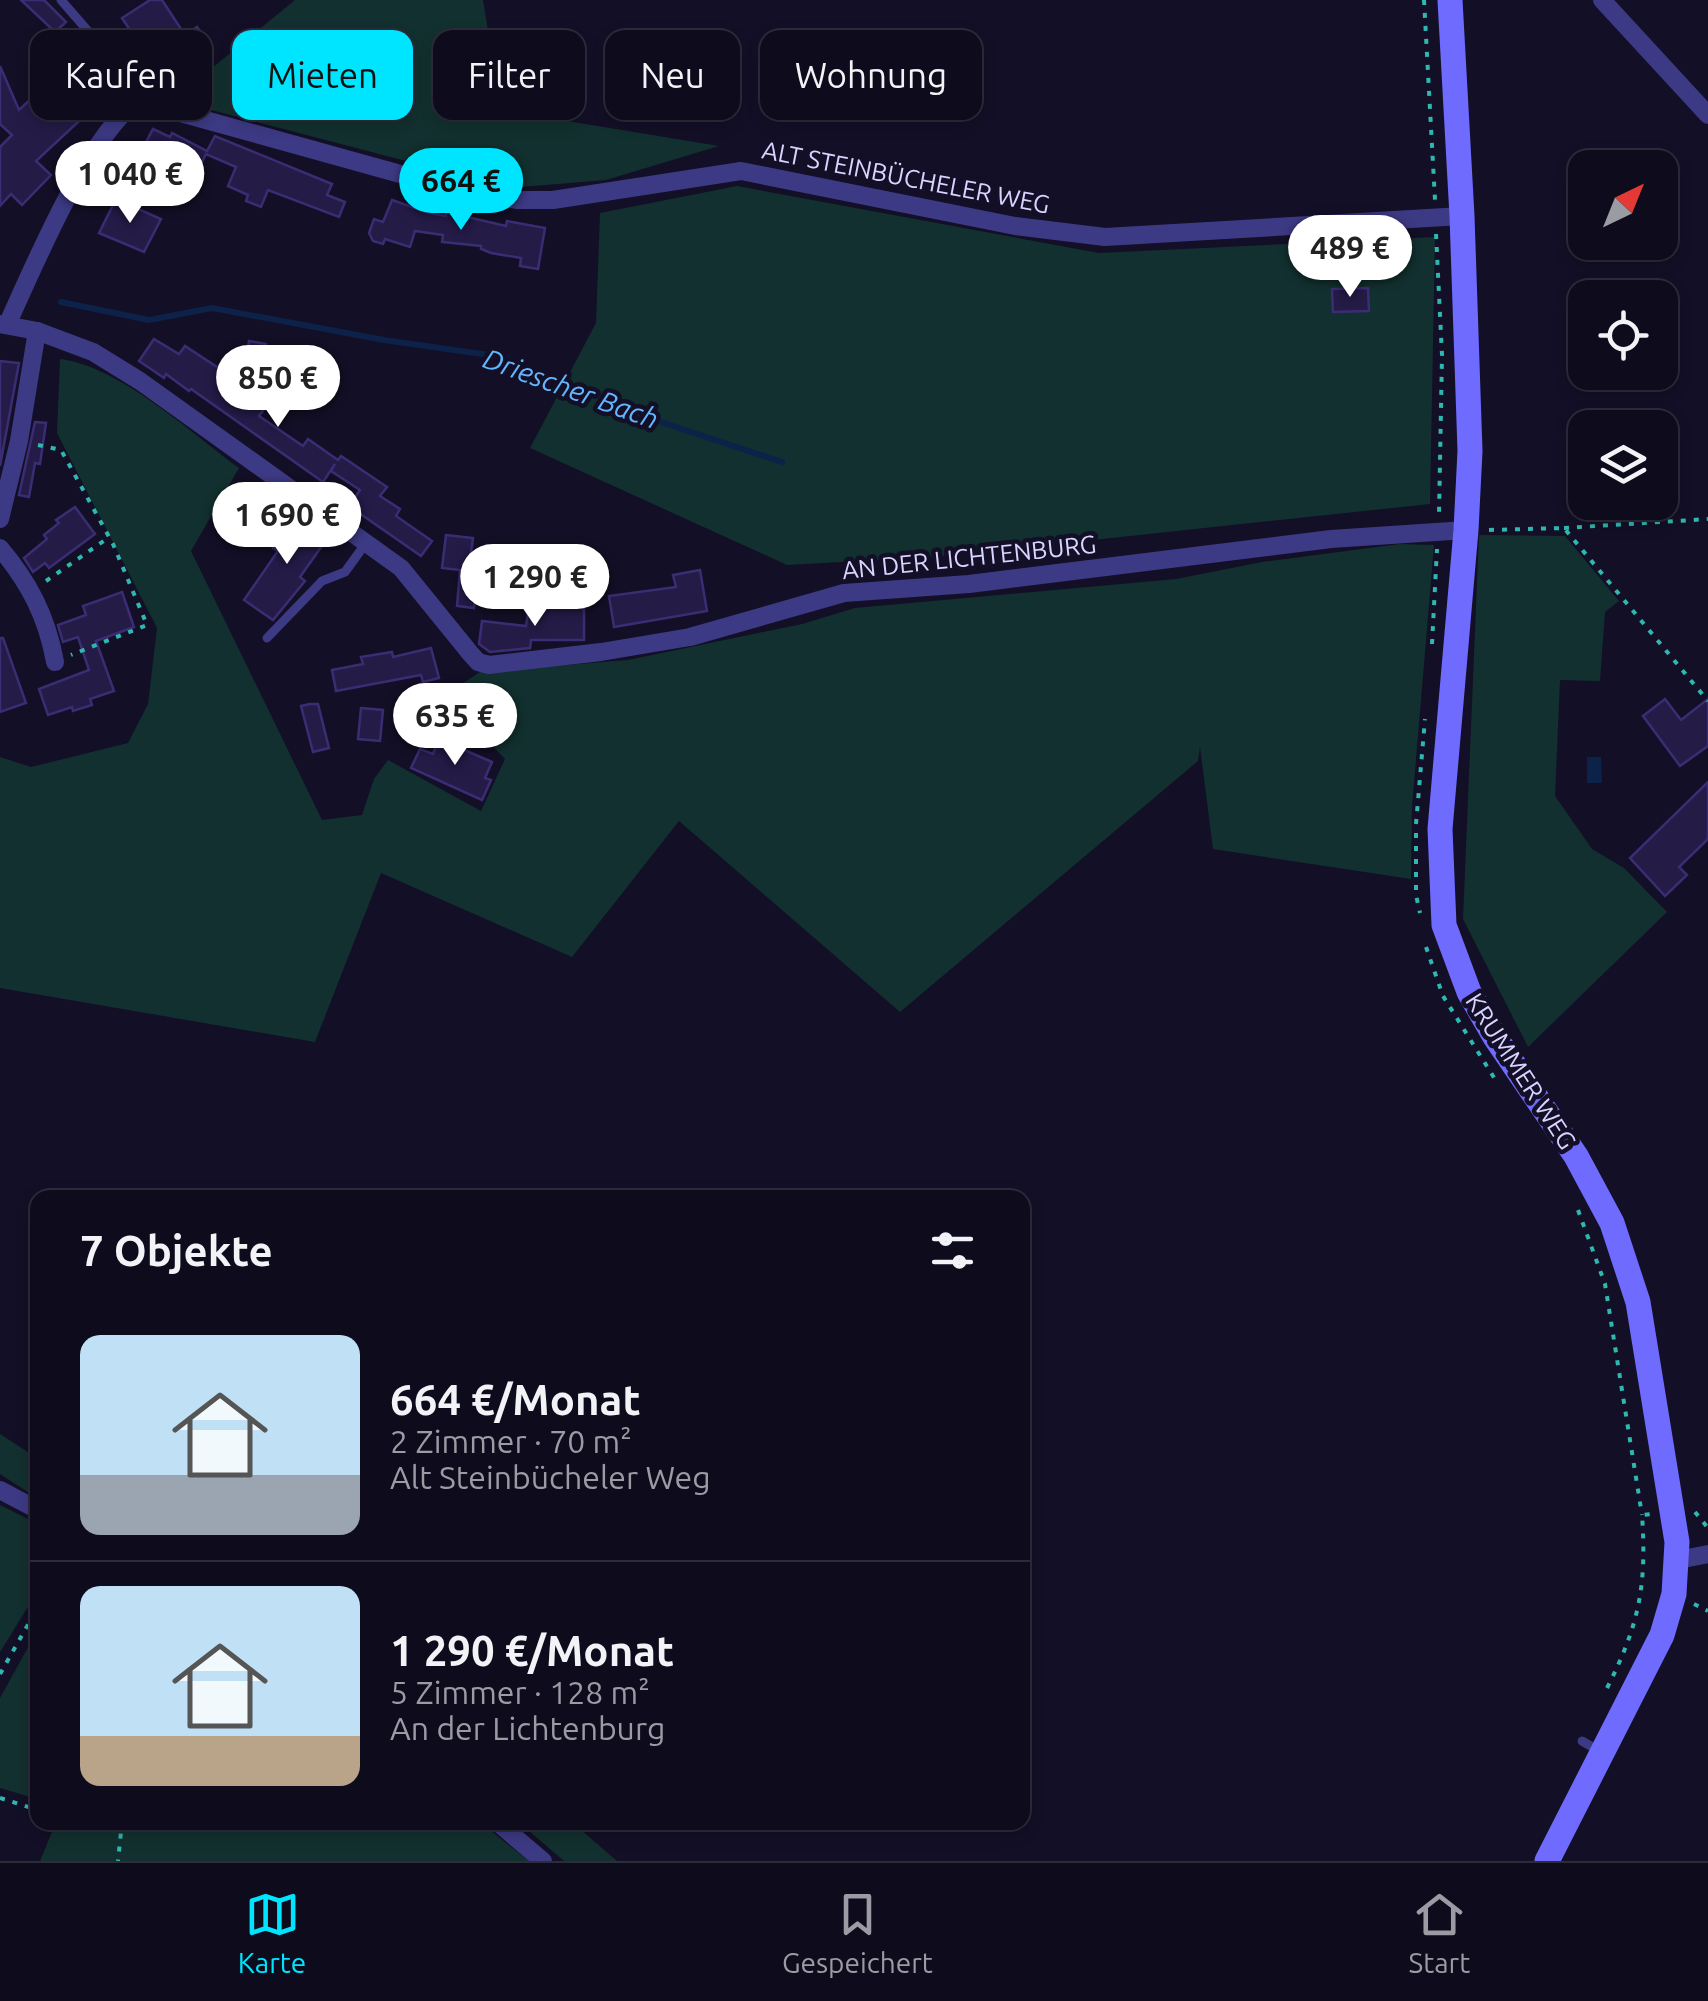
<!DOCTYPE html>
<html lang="de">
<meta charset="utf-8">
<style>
:root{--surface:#0e0b1c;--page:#1c1929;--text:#f1f3f6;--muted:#9b9ba3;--line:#2e2b3b;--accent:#00e5ff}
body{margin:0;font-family:Ubuntu,sans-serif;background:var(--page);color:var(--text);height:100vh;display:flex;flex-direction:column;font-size:38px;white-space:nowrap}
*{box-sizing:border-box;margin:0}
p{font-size:32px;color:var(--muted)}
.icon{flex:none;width:55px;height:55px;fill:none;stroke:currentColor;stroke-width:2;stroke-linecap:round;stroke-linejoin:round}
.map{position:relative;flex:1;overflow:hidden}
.details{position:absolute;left:30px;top:1190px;width:1000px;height:640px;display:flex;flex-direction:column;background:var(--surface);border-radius:20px;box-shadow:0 5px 15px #0003,0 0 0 2px var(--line)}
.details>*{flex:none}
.hud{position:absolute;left:30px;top:30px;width:1000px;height:90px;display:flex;gap:20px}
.needle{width:65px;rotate:43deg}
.fabs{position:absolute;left:1568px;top:150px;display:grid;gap:20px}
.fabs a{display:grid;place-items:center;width:110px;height:110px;border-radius:20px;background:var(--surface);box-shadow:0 5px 15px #0003,0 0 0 2px var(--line);font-size:50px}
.price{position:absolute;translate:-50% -85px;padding:0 22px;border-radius:35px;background:#fff;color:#222;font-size:32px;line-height:65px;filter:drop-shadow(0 2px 5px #0008)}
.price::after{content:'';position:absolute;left:50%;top:60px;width:30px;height:22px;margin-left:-15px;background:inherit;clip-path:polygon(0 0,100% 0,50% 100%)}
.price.current{background:var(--accent);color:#111}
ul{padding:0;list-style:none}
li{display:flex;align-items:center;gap:30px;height:250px;padding:0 50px}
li+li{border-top:2px solid var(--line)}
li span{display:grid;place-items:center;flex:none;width:280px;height:200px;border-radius:20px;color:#555}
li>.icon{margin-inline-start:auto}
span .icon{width:120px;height:120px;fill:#fffc;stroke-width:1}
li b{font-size:42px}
h2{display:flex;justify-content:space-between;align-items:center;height:120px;padding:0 50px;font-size:42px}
.pill{padding:0 35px;border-radius:20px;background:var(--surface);box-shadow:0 5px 15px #0003,0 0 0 2px var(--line);font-size:35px;line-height:90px}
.pill.current{background:var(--accent);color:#111}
.tab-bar{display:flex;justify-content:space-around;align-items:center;height:140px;border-top:2px solid var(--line);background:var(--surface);font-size:28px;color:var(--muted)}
.tab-bar a{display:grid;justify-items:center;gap:5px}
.tab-bar .current{color:var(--accent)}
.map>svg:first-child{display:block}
.green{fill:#12302f}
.water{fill:#0c2248}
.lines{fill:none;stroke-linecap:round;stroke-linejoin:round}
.stream{stroke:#0c2248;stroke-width:6}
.building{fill:#241b47;stroke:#3b2d73;stroke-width:2.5}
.path{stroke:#2fb8b0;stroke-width:4;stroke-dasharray:5 8;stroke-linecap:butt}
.lane{stroke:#3d3a85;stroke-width:9}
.street{stroke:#3d3a85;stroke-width:18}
.secondary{stroke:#6f6bff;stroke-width:25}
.labels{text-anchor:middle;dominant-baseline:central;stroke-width:9;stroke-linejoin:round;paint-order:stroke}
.street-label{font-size:25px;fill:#d9d4ff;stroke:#130f26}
.water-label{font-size:28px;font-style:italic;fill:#62b6ff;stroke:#130f26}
</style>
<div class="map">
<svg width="1708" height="1861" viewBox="0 0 1708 1861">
<rect width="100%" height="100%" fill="#130f26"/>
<!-- green -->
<g class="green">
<path d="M295,0h188l18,110 218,36 -113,34 -97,8 -336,-88z"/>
<path d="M737,186l362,67 336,-16 -5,267 -497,53 -146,8 -257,-117 66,-125 4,-110z"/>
<path d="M60,359c59,7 130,73 179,109l-48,83 131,269 40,-5 12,-36 14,-19 93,51 24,-52 -58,-60 7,-10 26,-17 148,-12 174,-36 53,-16 321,-29 86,-17 138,-18 34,1 -22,262 -1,72 -198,-30 -13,-102 -2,14 -298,251 -221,-191 -107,136 -191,-84 -66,169 -315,-54v-231l31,10 97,-24 20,-39 9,-76 -100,-195z"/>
<path d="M1479,535l86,1 54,65 -14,11 -5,69 -40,-1 -5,116 37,53 32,19 43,44 -139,135 -65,-128z"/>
<path d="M0,1434l37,24v40l-37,-24z"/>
<path d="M0,1505l38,19 -1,52 -3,21 -34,55z"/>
<path d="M37,1631l1,168h-1l-37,-11v-90z"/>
<path d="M56,1822l425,1 48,38h-489z"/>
<path d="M520,1823h53l44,38h-53z"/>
</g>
<!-- water -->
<path class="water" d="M1587,757h14l1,26h-15z"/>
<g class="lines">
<!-- stream -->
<path class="stream" d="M61,302l88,18 63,-12 172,32 119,17 146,61 133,44"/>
</g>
<!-- building -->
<g class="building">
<path d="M21,0h23l22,22 -11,10z"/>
<path d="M150,0h12l23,35 12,-8 11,15 -25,17 -14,-21 -23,16 -24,-36z"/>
<path d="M86,48l33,36 -83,77 15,14 -29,30 -11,-11 -11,12v-59l12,-12 -12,-11v-58l19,44z"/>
<path d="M153,129l17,8 2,-4 35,18 8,-15 117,48 -5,11 18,7 -6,15 -71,-27 -7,17 -15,-6 2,-6 -20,-9 8,-19 -30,-13 -6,12 -9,-4 -10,20 -22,-11 -2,3 -22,-11z"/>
<path d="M116,199l45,20 -17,33 -45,-19z"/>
<path d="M392,200l37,13 17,3v-4l60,14 1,-5 38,7 -7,41 -18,-3 1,-8 -30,-5 -10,-4v-3l-39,-4 1,-7 -28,-4 -5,16 -25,-8 -2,5 -10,-3 -4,-8 5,-14 9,3z"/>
<path d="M1368,288l1,23 -36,1 -1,-23z"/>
<path d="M154,339l25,15 6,-8 58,38 6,-43 17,3 -7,51 10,8 -10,13 44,30 5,-7 30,21 3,-4 46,31 -7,9 20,13 -4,7 36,25 -11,15 -72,-50 11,-16 -29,-19 4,-7 -12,18 -132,-93 -2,2 -23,-17 -2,4 -25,-17z"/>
<path d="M0,361l19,2 -19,103z"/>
<path d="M35,422l11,1 -6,41 -5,-1 -6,34 -10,-2z"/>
<path d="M75,507l20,27 -46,34 -4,-5 -12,9 -9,-14 23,-19 -3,-4 15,-12 -3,-3z"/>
<path d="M298,513l31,23 -29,41 5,4 -32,39 -29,-20 34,-49 -5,-3z"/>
<path d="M446,535l27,3 -2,15 22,3 -2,14 -12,-1 -5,39 -17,-2 3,-36 -18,-2z"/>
<path d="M700,570l7,41 -93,16 -5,-31 67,-9 -3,-12z"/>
<path d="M122,592l12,35 -38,14 18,50 -24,8 2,6 -19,6 -1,-4 -24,8 -9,-26 50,-19 -11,-33 -15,5 -5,-17 28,-10 -3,-9z"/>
<path d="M529,607h55v33h-53l-1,8 -40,4 -11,-8 3,-23 44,5z"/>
<path d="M0,638h3l23,65 -26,9z"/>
<path d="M431,648l8,30 -16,4 -2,-7 -85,16 -4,-21 31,-6 -2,-7 31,-5 1,5z"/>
<path d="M1665,699l16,21 27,-21v47l-28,20 -37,-50z"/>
<path d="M310,704h8l11,44 -16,4 -12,-46z"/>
<path d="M361,708l22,2 -3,31 -22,-2z"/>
<path d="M439,739l53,23 -7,16 6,2 -9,20 -71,-32 9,-19 13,5z"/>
<path d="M1708,782v57l-29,28 8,8 -22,21 -35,-38z"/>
</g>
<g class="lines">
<!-- path -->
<g class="path">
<path d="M1424,0l11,200"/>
<path d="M1436,234l6,121 -3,160"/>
<path d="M38,445l23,5 52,94 34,81 -76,30"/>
<path d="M1564,528l144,-9"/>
<path d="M1489,530l75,-2 144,173"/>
<path d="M46,581l62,-43"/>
<path d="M1432,644l5,-95"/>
<path d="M1416,824l9,-105"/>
<path d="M1416,833v62l4,18"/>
<path d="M1426,947l17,49 55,88"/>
<path d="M1578,1210l27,74 37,231"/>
<path d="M1695,1512l13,16"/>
<path d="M1694,1604l14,7"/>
<path d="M0,1674l38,-67"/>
<path d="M1607,1688c32,-63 40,-102 35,-173l10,-1"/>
<path d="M0,1798l38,12"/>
<path d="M85,1822l36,10 -3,29"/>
</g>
<!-- lane -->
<g class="lane">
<path d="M61,0l67,77 9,24"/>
<path d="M267,638l55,-57 23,-9 21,-29"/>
<path d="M1582,1741l19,11"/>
</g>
<!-- street -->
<g class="street">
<path d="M1602,0l106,115"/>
<path d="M0,324l37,7 56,21 47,29 261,187 69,85 8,9 11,3 112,-13 89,-15 154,-44 125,-9 362,-45 135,-9"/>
<path d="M7,325c27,-59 80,-187 130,-224l328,91 53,8h35l188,-29 274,55 90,11 357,-21"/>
<path d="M0,519l19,-78 18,-110"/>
<path d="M0,548c29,34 47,69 55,114"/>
<path d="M0,1490l38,20"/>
<path d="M1678,1560l30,-6"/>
<path d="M497,1822l46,39"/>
</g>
<!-- secondary -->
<path class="secondary" d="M1450,0l12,216 8,235 -4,79 -26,299 4,96 25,67 26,45 81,119 36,67 26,79 39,240 -3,52 -12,41 -115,226"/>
</g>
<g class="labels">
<!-- street labels -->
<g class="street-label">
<text transform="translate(906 177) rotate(11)">ALT STEINBÜCHELER WEG</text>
<text transform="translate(969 557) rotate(-6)">AN DER LICHTENBURG</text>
<text transform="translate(1521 1071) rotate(57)">KRUMMER WEG</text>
</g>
<!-- water labels -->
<g class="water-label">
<text transform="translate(571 388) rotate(20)">Driescher Bach</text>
</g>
</g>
</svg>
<div class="fabs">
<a><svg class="needle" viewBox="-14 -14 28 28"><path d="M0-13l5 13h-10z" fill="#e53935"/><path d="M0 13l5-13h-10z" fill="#9b9ba3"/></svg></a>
<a><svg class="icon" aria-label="locate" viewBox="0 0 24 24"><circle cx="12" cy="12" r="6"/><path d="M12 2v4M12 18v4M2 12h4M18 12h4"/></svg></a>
<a><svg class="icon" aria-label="layers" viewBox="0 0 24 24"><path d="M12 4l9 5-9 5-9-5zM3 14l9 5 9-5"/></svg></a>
</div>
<b class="price" style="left:130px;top:226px">1 040 €</b>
<b class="price current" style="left:461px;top:233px">664 €</b>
<b class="price" style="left:1350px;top:300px">489 €</b>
<b class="price" style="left:278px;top:430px">850 €</b>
<b class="price" style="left:287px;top:567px">1 690 €</b>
<b class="price" style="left:535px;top:629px">1 290 €</b>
<b class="price" style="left:455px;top:768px">635 €</b>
<div class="hud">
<a class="pill">Kaufen</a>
<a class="pill current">Mieten</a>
<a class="pill">Filter</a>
<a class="pill">Neu</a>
<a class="pill">Wohnung</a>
</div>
<section class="details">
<h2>7 Objekte<svg class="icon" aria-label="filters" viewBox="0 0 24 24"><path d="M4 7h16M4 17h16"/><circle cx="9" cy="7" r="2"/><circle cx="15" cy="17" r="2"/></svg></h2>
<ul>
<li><span style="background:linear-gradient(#bfe0f5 70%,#9aa5b1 0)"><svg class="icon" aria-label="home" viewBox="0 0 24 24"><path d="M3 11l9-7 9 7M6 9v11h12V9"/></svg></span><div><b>664 €/Monat</b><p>2 Zimmer · 70 m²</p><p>Alt Steinbücheler Weg</p></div></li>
<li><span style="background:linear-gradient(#bfe0f5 75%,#b9a48a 0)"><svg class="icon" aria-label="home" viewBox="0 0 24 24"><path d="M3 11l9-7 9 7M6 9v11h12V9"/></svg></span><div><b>1 290 €/Monat</b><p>5 Zimmer · 128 m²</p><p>An der Lichtenburg</p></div></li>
</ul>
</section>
</div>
<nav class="tab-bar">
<a class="current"><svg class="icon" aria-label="map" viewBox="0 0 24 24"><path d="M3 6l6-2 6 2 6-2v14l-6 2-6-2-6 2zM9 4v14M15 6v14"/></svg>Karte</a>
<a><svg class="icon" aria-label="saved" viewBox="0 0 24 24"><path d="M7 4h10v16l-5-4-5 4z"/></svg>Gespeichert</a>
<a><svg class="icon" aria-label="home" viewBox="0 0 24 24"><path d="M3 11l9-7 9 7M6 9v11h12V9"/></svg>Start</a>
</nav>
